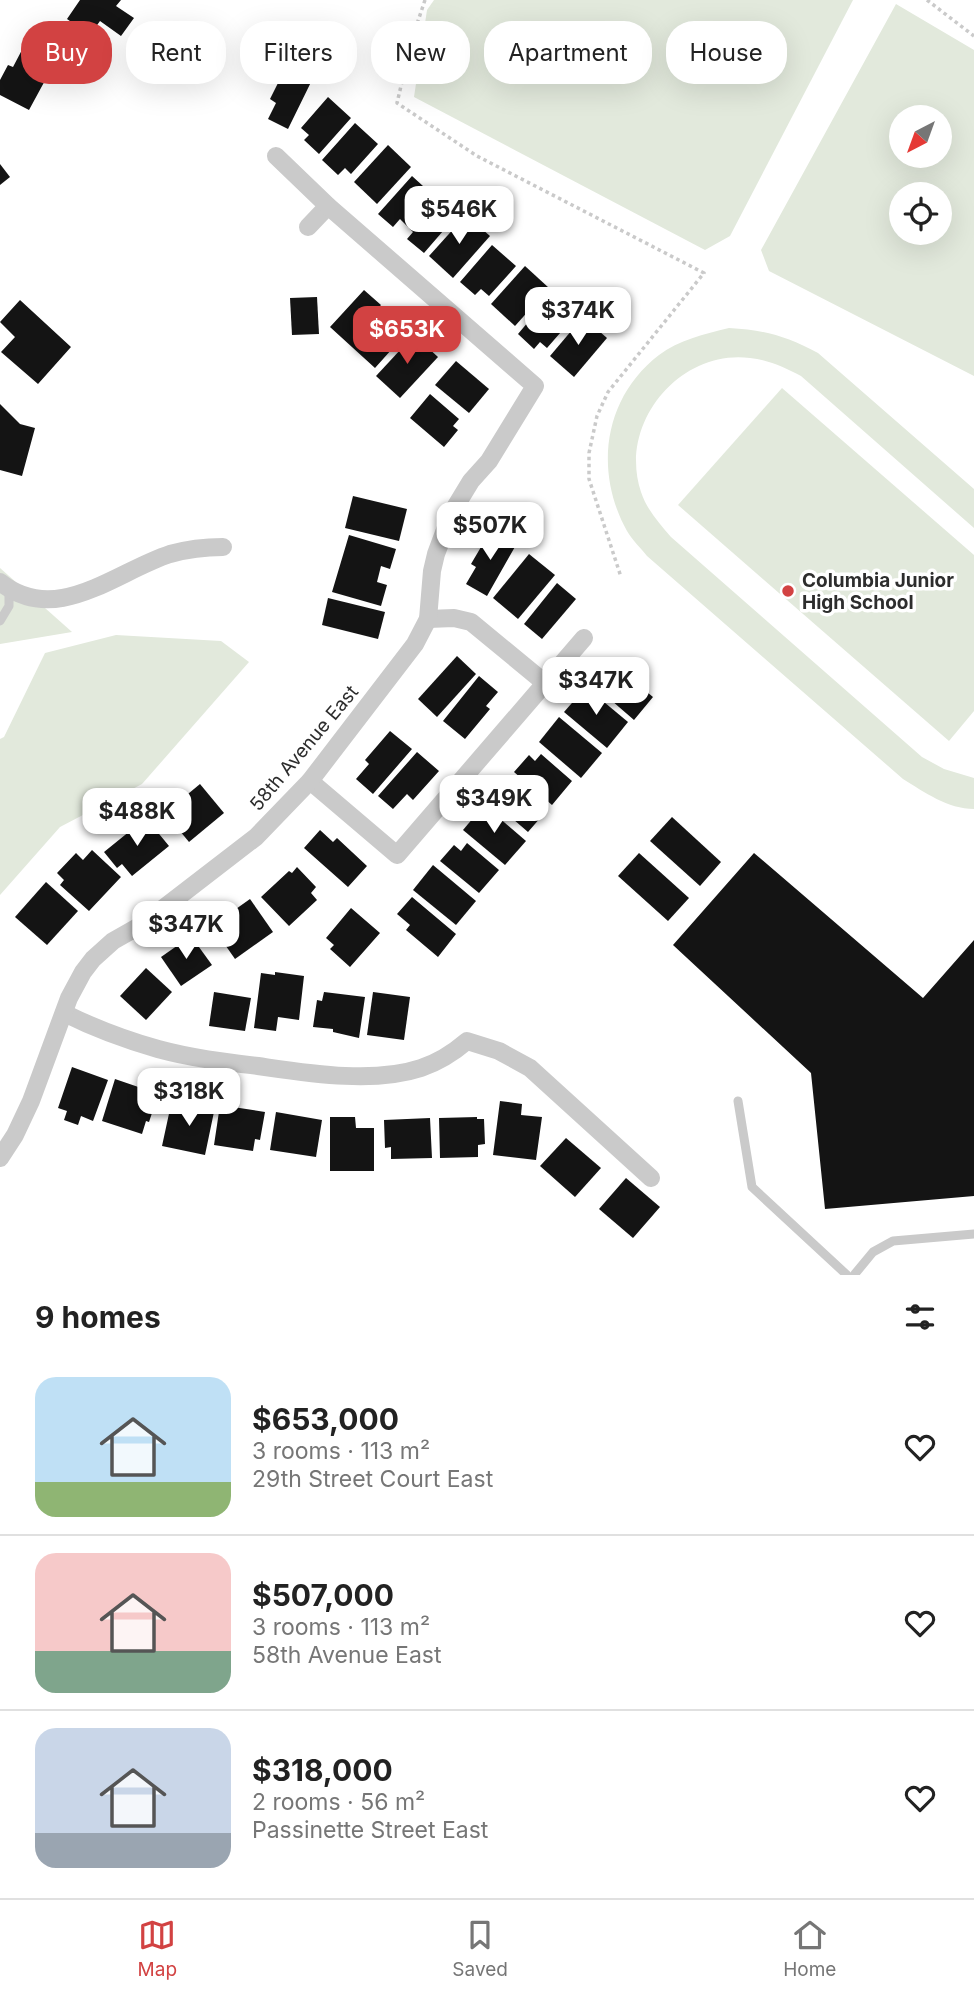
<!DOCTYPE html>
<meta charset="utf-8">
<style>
:root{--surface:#fff;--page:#f6f6f6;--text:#222;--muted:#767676;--line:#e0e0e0;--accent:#d24242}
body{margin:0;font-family:Inter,sans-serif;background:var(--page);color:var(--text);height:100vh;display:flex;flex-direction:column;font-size:26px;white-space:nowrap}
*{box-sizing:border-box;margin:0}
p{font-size:23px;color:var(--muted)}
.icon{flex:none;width:38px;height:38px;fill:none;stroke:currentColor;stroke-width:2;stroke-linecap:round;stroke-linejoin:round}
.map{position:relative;height:1275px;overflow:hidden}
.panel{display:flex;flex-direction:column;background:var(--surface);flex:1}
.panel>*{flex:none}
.hud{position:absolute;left:21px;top:21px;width:933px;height:63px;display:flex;gap:14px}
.needle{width:46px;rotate:221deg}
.tools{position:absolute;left:889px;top:105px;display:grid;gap:14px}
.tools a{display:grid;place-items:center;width:63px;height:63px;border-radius:50%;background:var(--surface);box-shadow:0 7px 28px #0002;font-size:35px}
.price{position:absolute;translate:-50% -60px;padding:0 16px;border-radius:14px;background:#fff;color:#222;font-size:23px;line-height:46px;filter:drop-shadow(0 2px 4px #0008)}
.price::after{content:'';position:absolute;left:50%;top:42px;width:21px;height:16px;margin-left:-10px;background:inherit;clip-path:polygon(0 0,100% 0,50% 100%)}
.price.current{background:var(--accent);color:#fff}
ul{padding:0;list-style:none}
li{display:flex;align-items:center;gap:21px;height:175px;padding:0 35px}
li+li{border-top:2px solid var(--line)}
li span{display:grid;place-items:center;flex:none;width:196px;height:140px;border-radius:21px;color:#555}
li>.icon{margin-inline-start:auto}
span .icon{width:84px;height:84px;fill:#fffc;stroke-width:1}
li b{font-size:30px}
h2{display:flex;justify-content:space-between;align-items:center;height:84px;padding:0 35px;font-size:30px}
.chip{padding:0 24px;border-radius:28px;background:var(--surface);box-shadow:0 7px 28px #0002;font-size:24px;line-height:63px}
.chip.current{background:var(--accent);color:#fff}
.tabs{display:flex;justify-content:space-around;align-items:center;height:98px;border-top:2px solid var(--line);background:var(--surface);font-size:19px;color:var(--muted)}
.tabs a{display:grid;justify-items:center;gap:4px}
.tabs .current{color:var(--accent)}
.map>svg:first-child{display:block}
.green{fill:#e2e9dc;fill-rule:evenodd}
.building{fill:#141414}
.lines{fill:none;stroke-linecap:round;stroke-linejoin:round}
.path{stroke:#cacaca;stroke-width:3.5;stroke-dasharray:3.5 3.5;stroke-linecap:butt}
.service{stroke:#cacaca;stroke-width:9}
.minor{stroke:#cacaca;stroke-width:18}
.poi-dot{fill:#d24242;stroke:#fff;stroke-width:2.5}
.labels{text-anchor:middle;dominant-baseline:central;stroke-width:7;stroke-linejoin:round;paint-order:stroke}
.poi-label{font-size:19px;font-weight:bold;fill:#2d2d2d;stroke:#fff;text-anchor:start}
.street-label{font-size:19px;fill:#2d2d2d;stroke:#fff}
</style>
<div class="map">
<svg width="974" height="1275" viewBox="0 0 974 1275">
<rect width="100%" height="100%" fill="#fff"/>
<!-- green -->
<g class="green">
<path d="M434,0h419l-123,236 -25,14 -291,-153 13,-87z"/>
<path d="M896,4l78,46v326l-205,-105 -8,-21zM901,117h39v39h-39zM901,194h39v39h-39z"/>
<path d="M729,328c36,2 57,8 89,25l156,136v39l-173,-152c-16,-8 -32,-16 -51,-18 -71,-9 -132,66 -109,134 6,18 18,31 30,45l251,220 22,12 30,9v31c-26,0 -50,-17 -71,-30l-256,-223c-6,-8 -15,-16 -20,-25 -33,-59 -24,-133 32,-176 20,-15 45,-21 70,-27z"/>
<path d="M782,388l192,167v156l-25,30 -271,-236z"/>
<path d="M0,568l72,64 -72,12z"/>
<path d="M116,635l105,6 28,21 -107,122 -82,43 -60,68v-156l4,-2 41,-84z"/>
</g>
<!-- building -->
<g class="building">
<path d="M80,0h41l-5,6 18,12 -13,18 -21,-15 -10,14 -23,-16z"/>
<path d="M34,27l48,25 -17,32 -17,-9 -19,35 -29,-15v-15l8,-15 5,2z"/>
<path d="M288,63l26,13 -26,53 -20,-10 8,-16 -6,-4z"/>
<path d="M328,97l23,21 -32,36 -15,-14 5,-5 -8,-7z"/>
<path d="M355,123l23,21 -27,30 -6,-6 -7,7 -16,-15z"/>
<path d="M388,145l23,22 -34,37 -23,-22z"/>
<path d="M0,164l10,13 -10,8z"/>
<path d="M412,176l44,40 -32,37 -17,-14 6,-7 -13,-13 -7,8 -15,-13z"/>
<path d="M466,215l24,21 -37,42 -24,-22z"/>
<path d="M492,245l24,21 -27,30 -8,-7 -6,6 -15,-13z"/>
<path d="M525,266l24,22 -34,38 -24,-22z"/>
<path d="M364,290l17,15 -7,8 12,10 7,-7 16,14 -34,38 -45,-41z"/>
<path d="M550,296l24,21 -27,31 -7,-6 -6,7 -16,-15z"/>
<path d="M317,297l2,37 -27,1 -2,-37z"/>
<path d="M20,300l51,47 -33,37 -37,-32 14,-15 -15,-15z"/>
<path d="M583,317l24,21 -33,39 -24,-21z"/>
<path d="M414,335l24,22 -38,41 -24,-22z"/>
<path d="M456,361l33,28 -20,24 -34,-28z"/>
<path d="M430,394l29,25 -6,7 5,4 -14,17 -34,-29z"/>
<path d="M0,404l20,20 15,4 -13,48 -22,-6z"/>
<path d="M353,496l54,13 -8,32 -54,-13z"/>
<path d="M491,530l25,15 -29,51 -21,-12 10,-17 -5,-3z"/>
<path d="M349,535l47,14 -6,20 -9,-3 -4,16 10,3 -6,21 -49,-14z"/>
<path d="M529,554l26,21 -37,44 -25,-21z"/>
<path d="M557,583l19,16 -34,40 -18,-15z"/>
<path d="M328,598l57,14 -7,27 -56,-14z"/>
<path d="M457,656l19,18 -39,43 -19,-18z"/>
<path d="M607,671l10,8 6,-7 30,25 -19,23 -30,-26 3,-4 -10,-8z"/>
<path d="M479,676l19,16 -12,14 4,3 -25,30 -22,-18z"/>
<path d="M586,687l42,35 -21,26 -43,-36z"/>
<path d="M559,717l43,36 -21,25 -42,-36z"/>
<path d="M390,731l22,18 -39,45 -17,-15 13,-15 -4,-4z"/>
<path d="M417,752l22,19 -26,29 -6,-6 -14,15 -15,-13z"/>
<path d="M541,754l31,27 -20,24 -38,-33 15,-17 6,6z"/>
<path d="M511,776l37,33 -20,23 -30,-26 6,-6 -8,-7z"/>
<path d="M200,784l24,29 -35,29 -24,-29z"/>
<path d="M484,805l42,36 -21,24 -42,-35z"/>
<path d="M672,817l49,45 -21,24 -50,-45z"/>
<path d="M146,818l23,28 -37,30 -10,-12 -5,4 -13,-16z"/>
<path d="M320,830l13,12 4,-4 30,28 -19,21 -44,-39z"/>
<path d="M467,843l32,27 -20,23 -39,-32 14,-16 7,6z"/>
<path d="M92,850l29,27 -32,34 -29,-26 4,-5 -7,-7 19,-20 7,7z"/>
<path d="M639,853l50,45 -21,23 -50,-45z"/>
<path d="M754,853l169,145 51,-58v256l-149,13 -14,-136 -138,-128z"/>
<path d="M433,865l43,36 -20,24 -43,-35z"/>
<path d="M297,867l19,20 -5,6 6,7 -28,26 -28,-29 28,-26 3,2z"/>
<path d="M46,882l32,29 -31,34 -32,-28z"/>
<path d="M412,897l44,37 -18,23 -32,-27 4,-5 -13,-11z"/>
<path d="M250,899l23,33 -38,27 -23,-33z"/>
<path d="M351,908l29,25 -30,34 -20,-18 4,-4 -8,-7z"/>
<path d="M191,936l21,29 -31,21 -20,-29z"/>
<path d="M146,968l26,24 -26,28 -26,-24z"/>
<path d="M275,972l29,4 -5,44 -21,-3 -2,14 -22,-3 7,-55 14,2z"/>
<path d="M214,992l37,6 -6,33 -36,-5z"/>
<path d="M324,992l41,5 -6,41 -26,-6v-3l-20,-2 4,-27 5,1z"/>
<path d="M373,992l37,5 -6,43 -37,-5z"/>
<path d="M72,1067l36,13 -15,41 -12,-5 -3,9 -14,-5 3,-9 -9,-3z"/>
<path d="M115,1079l35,12 -1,4 8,3 -8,24 -3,-1 -4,13 -40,-13z"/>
<path d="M189,1101l26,6 -10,48 -43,-9 8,-37 17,3z"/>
<path d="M500,1101l22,3 -1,11 21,2 -6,43 -43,-5z"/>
<path d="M220,1105l45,7 -5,28 -5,-1 -2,12 -39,-6z"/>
<path d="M276,1112l46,8 -6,37 -46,-7z"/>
<path d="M330,1117h25l1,11h18v43h-44z"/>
<path d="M477,1117v2h7l1,25 -7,1v12l-38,1 -1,-40z"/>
<path d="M430,1118l2,40 -41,1v-12l-6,1 -1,-28z"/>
<path d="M566,1138l35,30 -26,29 -35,-31z"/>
<path d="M626,1178l34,29 -27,31 -34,-29z"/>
</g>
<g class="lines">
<!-- path -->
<g class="path">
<path d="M425,0l-13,39 -15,64 80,53 227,117 -96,119 -11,24 -8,37v26l32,98"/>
<path d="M927,0l47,36"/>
</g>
<!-- service -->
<g class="service">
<path d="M0,621l9,-15v-17"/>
<path d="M738,1101l14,86 95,88"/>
<path d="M854,1275l19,-23 20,-11 81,-7"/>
</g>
<!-- minor -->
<g class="minor">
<path d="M308,227l20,-21"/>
<path d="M0,582c56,45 115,-10 170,-28 18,-5 34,-7 53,-7"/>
<path d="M428,619l26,-1 17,4 74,61"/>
<path d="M310,781l87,74 187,-217"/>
<path d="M64,1013c30,15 62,27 94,36 33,9 66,13 100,17 49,7 115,18 163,2 18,-6 32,-15 46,-27l32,10 31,17 121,110"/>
<path d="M0,1158l15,-23 16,-34 38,-103 14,-26 10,-13 20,-18 30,-17 113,-87 54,-56 105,-137 13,-25 4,-48 4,-17 15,-40 20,-33 18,-20 46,-75 -207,-180 -52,-50"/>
</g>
</g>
<!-- markers -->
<circle class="poi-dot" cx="788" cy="591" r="7"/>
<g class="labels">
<!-- poi labels -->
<g class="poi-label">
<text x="802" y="580">Columbia Junior<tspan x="802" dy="22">High School</tspan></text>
</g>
<!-- street labels -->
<g class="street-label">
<text transform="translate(304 748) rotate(-50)">58th Avenue East</text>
</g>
</g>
</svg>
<div class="tools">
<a><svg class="needle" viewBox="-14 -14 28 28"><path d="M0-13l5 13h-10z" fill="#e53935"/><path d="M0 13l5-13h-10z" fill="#767676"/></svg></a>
<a><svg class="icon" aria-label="locate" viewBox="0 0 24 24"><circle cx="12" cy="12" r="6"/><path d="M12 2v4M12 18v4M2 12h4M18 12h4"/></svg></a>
</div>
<b class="price" style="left:459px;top:246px">$546K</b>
<b class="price" style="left:578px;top:347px">$374K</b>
<b class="price current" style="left:407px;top:366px">$653K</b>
<b class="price" style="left:490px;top:562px">$507K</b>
<b class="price" style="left:596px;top:717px">$347K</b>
<b class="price" style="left:494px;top:835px">$349K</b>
<b class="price" style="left:137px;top:848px">$488K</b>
<b class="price" style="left:186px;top:961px">$347K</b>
<b class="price" style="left:189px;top:1128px">$318K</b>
<div class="hud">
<a class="chip current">Buy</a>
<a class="chip">Rent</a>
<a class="chip">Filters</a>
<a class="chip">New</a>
<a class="chip">Apartment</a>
<a class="chip">House</a>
</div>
</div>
<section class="panel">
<h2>9 homes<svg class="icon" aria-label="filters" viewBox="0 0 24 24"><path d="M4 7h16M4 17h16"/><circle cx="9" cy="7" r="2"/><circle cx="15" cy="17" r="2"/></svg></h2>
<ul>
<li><span style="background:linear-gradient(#bfe0f5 75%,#8fb573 0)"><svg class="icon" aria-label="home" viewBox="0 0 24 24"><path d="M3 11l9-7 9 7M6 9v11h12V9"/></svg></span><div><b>$653,000</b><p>3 rooms · 113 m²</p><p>29th Street Court East</p></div><svg class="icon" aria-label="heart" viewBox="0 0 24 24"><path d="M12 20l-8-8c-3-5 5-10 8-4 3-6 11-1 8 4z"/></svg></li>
<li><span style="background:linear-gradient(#f6c9c9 70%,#7fa58c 0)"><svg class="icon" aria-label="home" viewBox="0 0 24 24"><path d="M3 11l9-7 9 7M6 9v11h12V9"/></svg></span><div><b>$507,000</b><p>3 rooms · 113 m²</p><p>58th Avenue East</p></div><svg class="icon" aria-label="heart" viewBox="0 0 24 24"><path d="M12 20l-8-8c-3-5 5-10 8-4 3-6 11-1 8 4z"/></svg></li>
<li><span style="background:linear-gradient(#c9d6e8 75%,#9aa5b1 0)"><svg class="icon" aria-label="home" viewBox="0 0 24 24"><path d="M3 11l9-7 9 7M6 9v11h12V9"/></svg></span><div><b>$318,000</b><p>2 rooms · 56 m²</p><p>Passinette Street East</p></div><svg class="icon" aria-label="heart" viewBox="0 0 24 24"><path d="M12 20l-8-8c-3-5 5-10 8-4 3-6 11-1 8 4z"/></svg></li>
</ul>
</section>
<nav class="tabs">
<a class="current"><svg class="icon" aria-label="map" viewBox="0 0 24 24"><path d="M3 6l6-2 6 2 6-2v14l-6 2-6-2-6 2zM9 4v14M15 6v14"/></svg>Map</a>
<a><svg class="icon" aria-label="saved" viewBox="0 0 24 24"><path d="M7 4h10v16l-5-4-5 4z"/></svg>Saved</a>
<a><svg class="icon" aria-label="home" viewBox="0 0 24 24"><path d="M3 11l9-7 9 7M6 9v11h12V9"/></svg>Home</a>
</nav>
